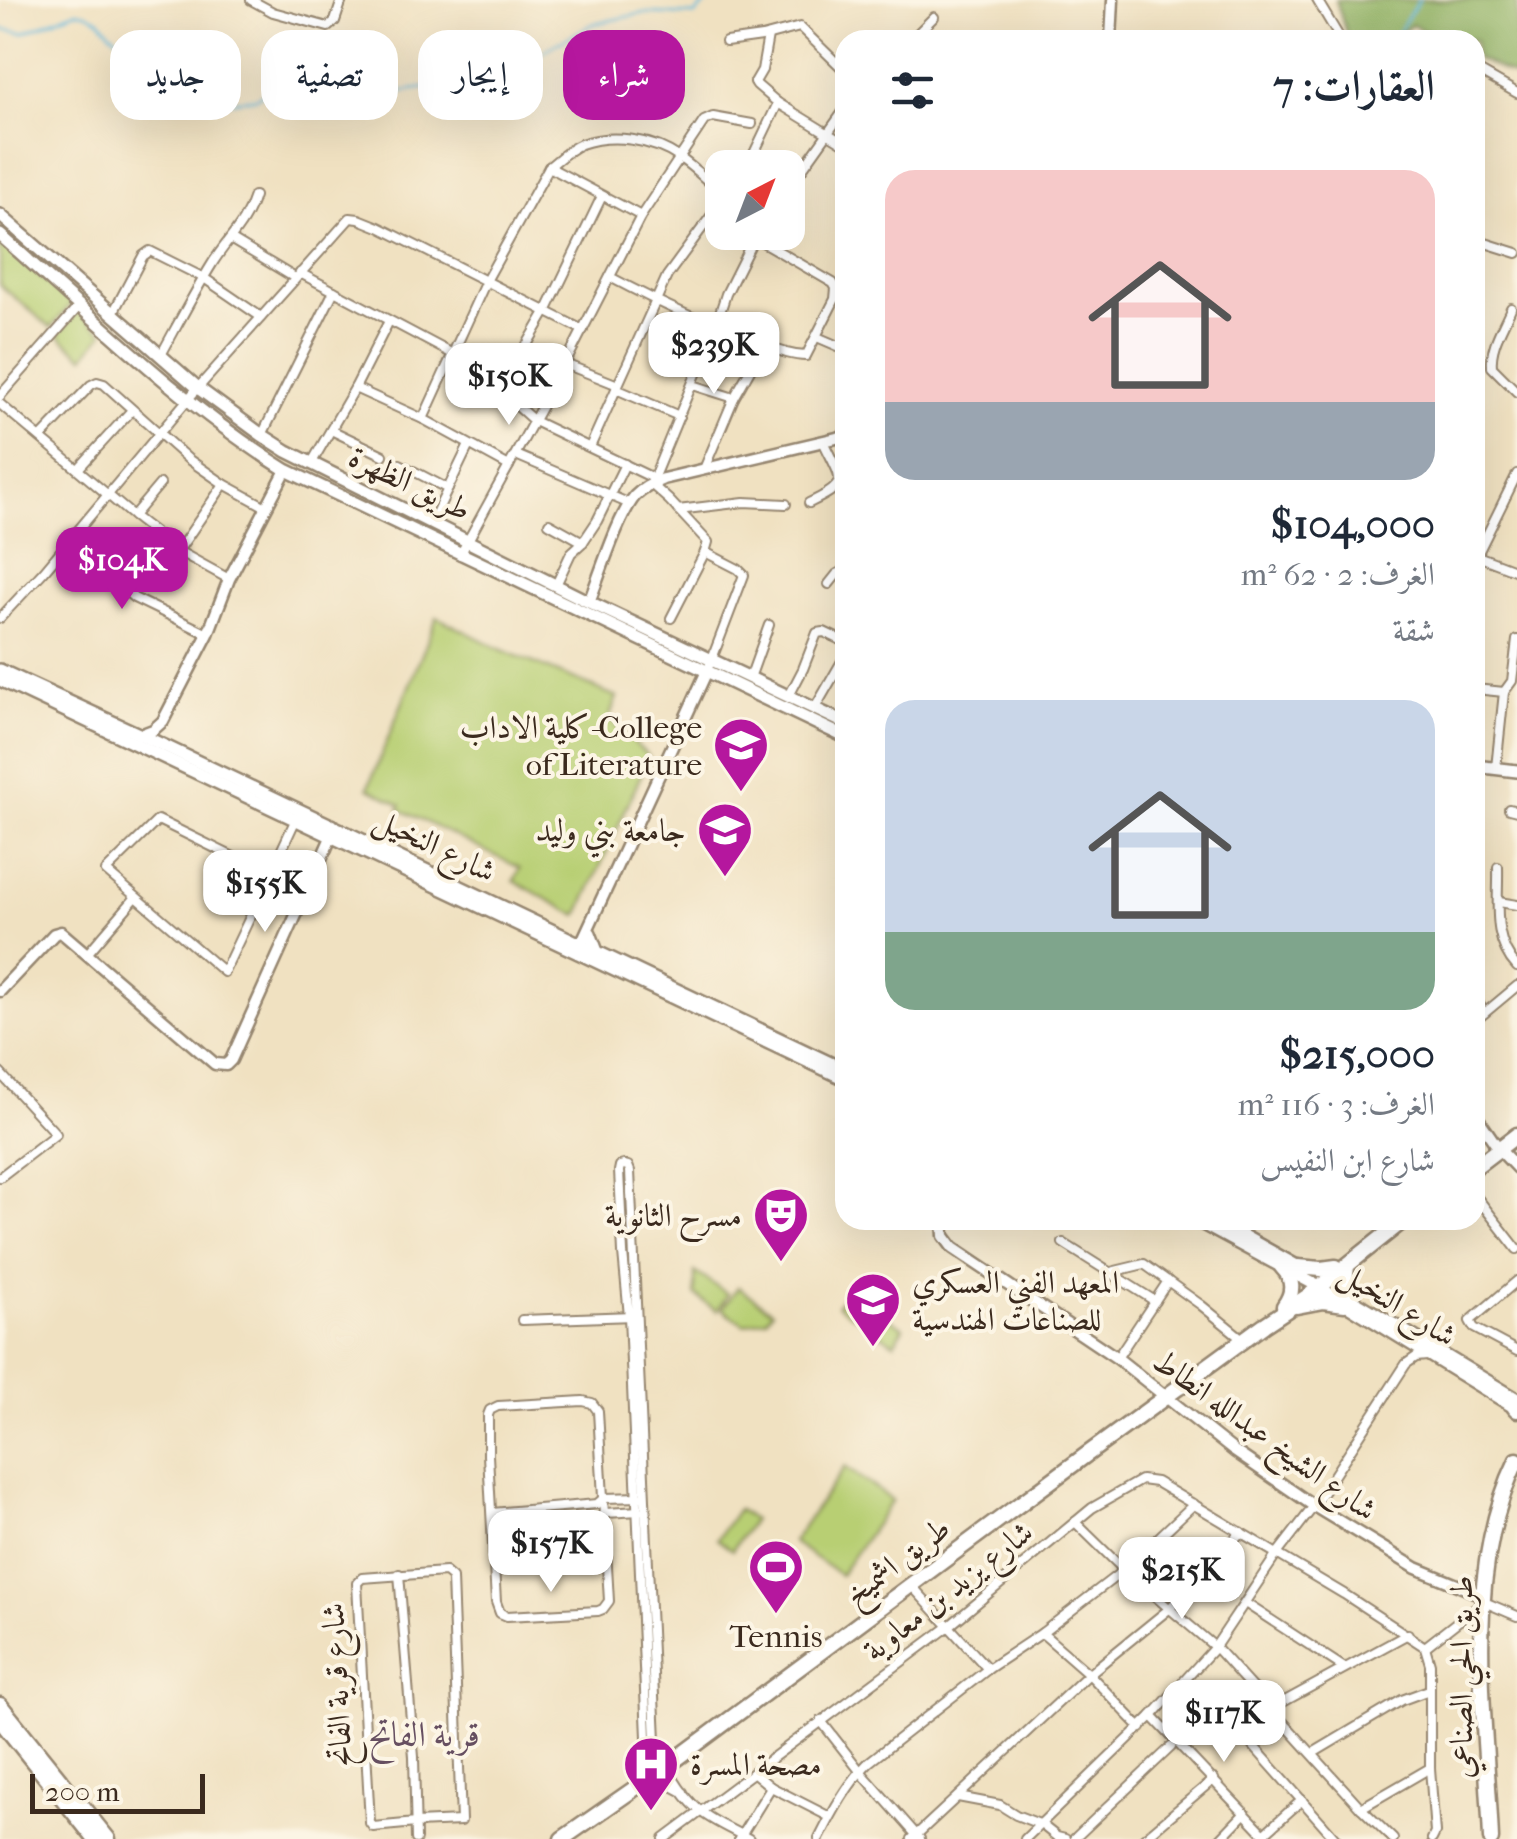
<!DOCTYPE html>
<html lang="ar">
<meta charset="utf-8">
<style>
:root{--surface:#fff;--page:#f6f6f7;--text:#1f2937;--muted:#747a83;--accent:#b5179e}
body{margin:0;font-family:"IM FELL French Canon",Amiri,serif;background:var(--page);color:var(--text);direction:rtl;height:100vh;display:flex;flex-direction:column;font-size:38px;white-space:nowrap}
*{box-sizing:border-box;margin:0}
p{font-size:32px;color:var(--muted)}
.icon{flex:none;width:55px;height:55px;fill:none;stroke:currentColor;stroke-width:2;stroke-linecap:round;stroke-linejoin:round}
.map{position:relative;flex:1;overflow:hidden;direction:ltr}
.side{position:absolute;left:835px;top:30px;width:650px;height:1200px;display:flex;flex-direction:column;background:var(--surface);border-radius:30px;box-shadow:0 10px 40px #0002;direction:rtl}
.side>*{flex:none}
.banner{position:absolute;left:30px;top:30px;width:655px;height:90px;direction:rtl;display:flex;gap:20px}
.needle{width:65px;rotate:42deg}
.fabs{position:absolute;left:705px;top:150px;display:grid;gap:20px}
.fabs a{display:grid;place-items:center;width:100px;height:100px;border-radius:20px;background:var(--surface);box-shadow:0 10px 40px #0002;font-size:50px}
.scale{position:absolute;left:30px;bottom:25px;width:175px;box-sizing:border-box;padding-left:10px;border:5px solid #3b2a1e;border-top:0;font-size:28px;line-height:35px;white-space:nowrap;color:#3b2a1e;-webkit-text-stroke:8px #fcf5e5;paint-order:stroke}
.price{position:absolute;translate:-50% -85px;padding:0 22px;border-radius:20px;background:#fff;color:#222;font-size:32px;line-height:65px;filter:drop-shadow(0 2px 5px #0008)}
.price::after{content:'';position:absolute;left:50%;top:60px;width:30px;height:22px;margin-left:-15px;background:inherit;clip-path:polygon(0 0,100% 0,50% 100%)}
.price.selected{background:var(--accent);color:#fff}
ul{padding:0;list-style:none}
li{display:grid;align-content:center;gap:20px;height:530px;padding:0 50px}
li span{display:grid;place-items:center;height:310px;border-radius:30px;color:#555}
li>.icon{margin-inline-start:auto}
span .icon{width:180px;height:180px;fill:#fffc;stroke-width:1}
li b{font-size:42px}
h2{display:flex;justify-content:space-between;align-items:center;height:120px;padding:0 50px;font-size:42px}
.tag{padding:0 35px;border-radius:30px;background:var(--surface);box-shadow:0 10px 40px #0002;font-size:35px;line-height:90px}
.tag.selected{background:var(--accent);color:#fff}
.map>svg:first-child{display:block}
.green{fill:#b8cf73;stroke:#7a7c48;stroke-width:2.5}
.forest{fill:#92b265;stroke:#666e42;stroke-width:2.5}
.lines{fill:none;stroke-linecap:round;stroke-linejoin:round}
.stream{stroke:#5fb8dc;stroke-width:2.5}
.street-casing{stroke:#968670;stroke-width:12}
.secondary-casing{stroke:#968670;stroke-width:15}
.primary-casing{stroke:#968670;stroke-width:16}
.highway-casing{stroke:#968670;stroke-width:19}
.street{stroke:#fff;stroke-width:8}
.secondary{stroke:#fff;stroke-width:10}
.primary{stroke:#fff;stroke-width:11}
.highway{stroke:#fff;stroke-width:14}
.labels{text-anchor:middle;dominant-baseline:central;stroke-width:8;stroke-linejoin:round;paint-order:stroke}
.street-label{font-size:32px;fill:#3b2a1e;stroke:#fcf5e5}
.poi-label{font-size:32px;fill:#3b2a1e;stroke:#fcf5e5;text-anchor:end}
.neighbourhood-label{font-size:35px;fill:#664f61;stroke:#fcf5e5}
</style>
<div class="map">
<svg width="1517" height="1839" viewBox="0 0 1517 1839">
<rect width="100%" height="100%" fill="#fcf5e5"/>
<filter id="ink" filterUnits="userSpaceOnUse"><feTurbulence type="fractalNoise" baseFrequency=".01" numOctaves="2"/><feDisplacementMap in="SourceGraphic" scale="20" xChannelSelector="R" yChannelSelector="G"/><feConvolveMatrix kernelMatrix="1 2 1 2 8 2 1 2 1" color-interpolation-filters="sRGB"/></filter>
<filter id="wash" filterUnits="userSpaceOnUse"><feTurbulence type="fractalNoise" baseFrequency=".0048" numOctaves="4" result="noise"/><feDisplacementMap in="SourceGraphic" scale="40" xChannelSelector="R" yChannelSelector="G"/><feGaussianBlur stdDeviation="2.25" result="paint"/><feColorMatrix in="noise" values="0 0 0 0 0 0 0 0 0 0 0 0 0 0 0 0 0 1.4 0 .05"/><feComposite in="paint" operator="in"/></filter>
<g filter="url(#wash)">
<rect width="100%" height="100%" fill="#f0e1c1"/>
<!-- green -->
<g class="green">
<path d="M0,242l72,61 -21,25 -51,-43z"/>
<path d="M78,311l26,22 -20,24 -26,-22z"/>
<path d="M437,617l65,33 115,47 -8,22 40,38 -71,159 -64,-35 6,-13 -121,-59 2,-4 -33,-17z"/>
<path d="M695,1272l33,22 -11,17 -22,-16z"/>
<path d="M738,1287l34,24 -6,8 -22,5 -22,-15z"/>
<path d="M847,1290l57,38 -10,15 -57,-38z"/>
<path d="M845,1467l47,33 -52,75 -48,-33z"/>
<path d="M738,1509l15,11 -21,30 -15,-11z"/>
</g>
<!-- forest -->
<path class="forest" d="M1336,0h181v77l-42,-19v-18h-34l-29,-15 -21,15h-43z"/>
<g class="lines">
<!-- stream -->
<g class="stream">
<path d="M0,29l23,4 53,-22 10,2 14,7 10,12 94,73 52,-7 26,-18 28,-11 35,12 53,11 49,-7 57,-12 89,-49 52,-11 50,2 15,-15"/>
<path d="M1393,40l26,-40"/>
</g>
</g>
</g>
<g filter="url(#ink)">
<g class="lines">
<!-- street casing -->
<g class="street-casing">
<g id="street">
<path d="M251,0l22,12 55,15 7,-6 7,-21"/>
<path d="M1317,0l24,40"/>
<path d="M768,36l-6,34 -7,12 2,3 21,18 67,41"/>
<path d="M911,40l23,-23"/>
<path d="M726,42l36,-5 38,-10 45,44"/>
<path d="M1475,69l42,24"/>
<path d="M549,167l92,49"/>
<path d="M747,168l31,-65"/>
<path d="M788,189l57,-80"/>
<path d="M232,240l63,38"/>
<path d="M1479,241l38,12"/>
<path d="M300,273l168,89 66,59 119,57"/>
<path d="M610,277c49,26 98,49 151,67 14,5 29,12 45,12l29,-57 1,-11 -3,-5 -79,-46"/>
<path d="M1511,308c-8,19 -21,38 -19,59l25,25"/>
<path d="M113,313l30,-57 7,-5 54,27 57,39"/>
<path d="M817,337l28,12"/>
<path d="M161,355c17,-31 33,-62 51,-91 16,-26 33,-38 42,-68"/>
<path d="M565,364l53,21"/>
<path d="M693,385l41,13"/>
<path d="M355,388l68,31 86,47"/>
<path d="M616,389l63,27"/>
<path d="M500,391l46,-79 56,-116"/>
<path d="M0,396l80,-91"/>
<path d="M0,404l133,112 45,35 51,28"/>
<path d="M423,419l63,-138 63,-114c10,-8 20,-18 32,-23 31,-11 72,-5 99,14 15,10 28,24 42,35"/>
<path d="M331,430l52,25"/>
<path d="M262,435l72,-144"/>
<path d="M41,437l50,-52 6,-3 7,2 84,75 36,25 42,23"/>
<path d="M590,447l77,-171 55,-75"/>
<path d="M516,455l114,49"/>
<path d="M311,464l44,-76 34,-67"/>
<path d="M400,464l48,25"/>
<path d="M79,468l53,-58"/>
<path d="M704,469l30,-71 30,-53"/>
<path d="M809,503c43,-20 32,-23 14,-62"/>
<path d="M678,510l66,-8 42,2"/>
<path d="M133,516l27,-32"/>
<path d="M549,523l34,19"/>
<path d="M431,524l38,-79"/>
<path d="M69,541l65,57 74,36"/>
<path d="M178,551l46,-67"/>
<path d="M705,552l33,17 6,6 -34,89"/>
<path d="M460,555l105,-191 76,-148 63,-95 9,-4 39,7"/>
<path d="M1475,555l42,16"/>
<path d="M1475,559l42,-85"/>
<path d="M829,584l8,-10 8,-4"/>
<path d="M556,585l15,-32 12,-11 14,-21 28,-57"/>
<path d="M0,618l44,-47 144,-172 162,-181 9,1 20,8 204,103"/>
<path d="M671,618l34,-66 3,-10 -39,-42 -18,-16 64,-156 11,-34 31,-62"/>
<path d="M750,678l19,-53"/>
<path d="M1475,689l29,3"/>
<path d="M789,696l14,-27 14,-36 7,-1 21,10"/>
<path d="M815,708l30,-52"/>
<path d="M1496,768l8,-76 8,-11 5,-41"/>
<path d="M1509,809l8,2"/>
<path d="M1498,867c1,36 -7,72 19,100"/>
<path d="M270,875l-46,97 -118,-101 52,-51 112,55 25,-54"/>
<path d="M1499,902l18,3"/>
<path d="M87,954l49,-57"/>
<path d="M1475,996l9,17"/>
<path d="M1475,1021l42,-35"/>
<path d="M0,1073l56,61 -56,43"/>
<path d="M1475,1195l42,54"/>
<path d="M1063,1243l92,58"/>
<path d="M1111,1272l33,-8 57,41 43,35"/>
<path d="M1517,1281l-47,40 4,7 43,23"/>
<path d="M522,1320l111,-4"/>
<path d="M1117,1358l51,-77"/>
<path d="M583,1401l9,2 6,8 11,190 -6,8 -5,2 -91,5 -7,-3 -4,-11 -8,-147v-40l2,-5 8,-4z"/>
<path d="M604,1511l2,2 33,-2"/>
<path d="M492,1513l105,-9 7,-6 36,-1"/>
<path d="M1075,1522l49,48 91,77 146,161 32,31"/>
<path d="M445,1572l7,6 9,243 -45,2 -43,4 -3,-4 -13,-240 5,-5z"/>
<path d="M399,1574l15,183 2,82"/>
<path d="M911,1585l77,84"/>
<path d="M1245,1603l98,64"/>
<path d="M1489,1604l28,12"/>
<path d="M1042,1633l47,41 52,54"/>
<path d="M1425,1647l55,-43"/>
<path d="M1272,1708l136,-74"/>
<path d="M1226,1715l110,124"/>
<path d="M1152,1716l117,123"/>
<path d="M821,1721l39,50 60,68"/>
<path d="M1313,1753l89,-53 27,-10"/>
<path d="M753,1772l18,15 59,30"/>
<path d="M683,1792l-30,-16 -5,-15 -19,-445 -6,-63 -4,-82 1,-5 4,-1 4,1 2,5 26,569c7,24 24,54 43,70 14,12 34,20 50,29"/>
<path d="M958,1797l42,8 16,10 26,10 15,12 8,2"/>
<path d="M1361,1808l69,-40"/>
<path d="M1264,1834l38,-34"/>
<path d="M664,1839l284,-212 144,-119 49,-28 15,2 188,112 81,53 5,17v104l5,65 -3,6"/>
<path d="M739,1839l32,-52"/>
<path d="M819,1839c13,-26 29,-56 50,-77l119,-93 54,-36 82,-63 70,-66"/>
<path d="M912,1839l177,-165 80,-65 72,-77"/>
<path d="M1025,1839l127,-123 63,-69 62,-93 37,-48 92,-142 10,-7 11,-1"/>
<path d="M1074,1839l97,-92"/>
<path d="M1143,1839l71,-60"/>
<path d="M1220,1839l25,-26"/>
</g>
</g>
<!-- secondary casing -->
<g class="secondary-casing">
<g id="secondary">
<path d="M1111,40l2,-40"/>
<path d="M589,602c11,-27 29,-86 46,-106 8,-8 18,-13 28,-17l182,-43"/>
<path d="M140,735l13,-5 10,-9 45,-87 21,-55 57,-109"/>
<path d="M579,948l128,-277"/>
<path d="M0,991l54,-57 7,-2 154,132 11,1 5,-5 102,-227"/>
<path d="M1475,1114l24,35 18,19"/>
<path d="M943,1220l1,16 9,12 164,110 117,93 80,55 102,62 68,28"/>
</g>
</g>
<!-- primary casing -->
<g class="primary-casing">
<g id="primary">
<path d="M0,215l198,173 64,47 25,16 302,151 256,121"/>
<path d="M0,235c91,80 183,171 286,235l559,267"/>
<path d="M0,670l167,77 678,323"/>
<path d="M0,680l845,399"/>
<path d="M1475,766l42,5"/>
<path d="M590,933l8,21"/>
<path d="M1195,1220l117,63 205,126"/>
<path d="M1215,1220l89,50"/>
<path d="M1345,1295l172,104"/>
</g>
</g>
<!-- highway casing -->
<g class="highway-casing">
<g id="highway">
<path d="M1475,1167l42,-32"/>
<path d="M1347,1266l-2,17 7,16"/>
<path d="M1282,1267c12,12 12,26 2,39"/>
<path d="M1298,1267l23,2 15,-2"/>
<path d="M1297,1306l26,-5 22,3"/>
<path d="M1515,1408l2,2"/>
<path d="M0,1705l108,134"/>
<path d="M0,1720l95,119"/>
<path d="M562,1839l105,-73 419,-311 178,-130 47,-31 93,-74"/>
<path d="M1491,1839c-5,-124 -30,-263 26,-379"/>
</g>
</g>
<!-- street -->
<use href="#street" class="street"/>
<!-- secondary -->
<use href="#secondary" class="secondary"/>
<!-- primary -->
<use href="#primary" class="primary"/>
<!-- highway -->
<use href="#highway" class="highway"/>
</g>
</g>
<!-- icons -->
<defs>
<g id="university-pin" transform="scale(2.875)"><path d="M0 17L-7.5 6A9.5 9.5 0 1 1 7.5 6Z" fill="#b5179e" stroke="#fcf5e5"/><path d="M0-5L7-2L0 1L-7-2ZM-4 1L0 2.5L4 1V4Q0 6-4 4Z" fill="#fff"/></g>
<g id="theatre-pin" transform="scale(2.875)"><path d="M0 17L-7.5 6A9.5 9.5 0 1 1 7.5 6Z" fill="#b5179e" stroke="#fcf5e5"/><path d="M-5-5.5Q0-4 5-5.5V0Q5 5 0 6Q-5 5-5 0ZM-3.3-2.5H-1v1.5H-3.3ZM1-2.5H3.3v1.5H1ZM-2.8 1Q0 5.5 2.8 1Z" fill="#fff"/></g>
<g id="stadium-pin" transform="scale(2.875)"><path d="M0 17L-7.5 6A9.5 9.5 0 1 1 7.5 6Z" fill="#b5179e" stroke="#fcf5e5"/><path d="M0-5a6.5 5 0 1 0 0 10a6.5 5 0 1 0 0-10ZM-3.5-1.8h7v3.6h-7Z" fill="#fff"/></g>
<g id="hospital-pin" transform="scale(2.875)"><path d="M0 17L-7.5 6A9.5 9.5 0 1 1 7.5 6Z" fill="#b5179e" stroke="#fcf5e5"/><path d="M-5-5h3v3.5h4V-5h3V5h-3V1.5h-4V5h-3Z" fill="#fff"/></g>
</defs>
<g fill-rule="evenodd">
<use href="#university-pin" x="741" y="745"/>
<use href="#university-pin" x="725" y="830"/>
<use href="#theatre-pin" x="781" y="1215"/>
<use href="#university-pin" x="873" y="1300"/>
<use href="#stadium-pin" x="776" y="1567"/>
<use href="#hospital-pin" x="651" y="1764"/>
</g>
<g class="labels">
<!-- street labels -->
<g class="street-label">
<text transform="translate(410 483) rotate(26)">طريق الظهرة</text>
<text transform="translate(435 845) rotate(26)">شارع النخيل</text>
<text transform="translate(1398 1304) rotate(32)">شارع النخيل</text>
<text transform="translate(1265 1435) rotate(36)">شارع الشيخ عبدالله انطاط</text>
<text transform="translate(897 1561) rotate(-37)">طريق اشميخ</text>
<text transform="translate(948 1591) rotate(-38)">شارع يزيد بن معاوية</text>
<text transform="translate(1461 1677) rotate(-90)">طريق الحي الصناعي</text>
<text transform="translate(337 1685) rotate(-93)">شارع قرية الفاتح</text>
</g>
<!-- poi labels -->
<g class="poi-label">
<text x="702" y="727">كلية الاداب-College<tspan x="702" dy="37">of Literature</tspan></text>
<text x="686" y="830">جامعة بني وليد</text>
<text x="742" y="1215">مسرح الثانوية</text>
<text x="912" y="1282" text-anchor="start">المعهد الفني العسكري<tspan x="912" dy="37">للصناعات الهندسية</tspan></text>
<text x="776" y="1636" text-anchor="middle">Tennis</text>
<text x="690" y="1764" text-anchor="start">مصحة المسرة</text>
</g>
<!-- neighbourhood labels -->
<g class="neighbourhood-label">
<text x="424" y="1734">قرية الفاتح</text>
</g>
</g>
</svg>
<div class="fabs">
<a><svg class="needle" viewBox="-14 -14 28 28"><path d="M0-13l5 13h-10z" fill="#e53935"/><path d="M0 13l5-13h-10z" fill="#747a83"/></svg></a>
</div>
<div class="scale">200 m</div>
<b class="price" style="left:714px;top:397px">$239K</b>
<b class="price" style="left:509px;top:428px">$150K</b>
<b class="price selected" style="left:122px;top:612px">$104K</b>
<b class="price" style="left:265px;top:935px">$155K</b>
<b class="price" style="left:551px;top:1595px">$157K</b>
<b class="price" style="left:1182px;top:1622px">$215K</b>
<b class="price" style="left:1224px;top:1765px">$117K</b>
<div class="banner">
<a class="tag selected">شراء</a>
<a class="tag">إيجار</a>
<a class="tag">تصفية</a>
<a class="tag">جديد</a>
</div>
<section class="side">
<h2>العقارات: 7<svg class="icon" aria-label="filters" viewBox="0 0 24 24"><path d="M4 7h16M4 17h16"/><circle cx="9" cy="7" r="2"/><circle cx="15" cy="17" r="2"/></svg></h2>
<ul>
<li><span style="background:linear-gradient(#f6c9c9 75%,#9aa5b1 0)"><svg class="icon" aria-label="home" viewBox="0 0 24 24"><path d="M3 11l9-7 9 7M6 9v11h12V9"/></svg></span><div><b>$104,000</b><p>الغرف: 2 · 62 m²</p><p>شقة</p></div></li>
<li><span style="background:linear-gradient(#c9d6e8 75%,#7fa58c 0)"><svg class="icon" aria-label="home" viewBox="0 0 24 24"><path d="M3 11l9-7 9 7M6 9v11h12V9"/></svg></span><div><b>$215,000</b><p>الغرف: 3 · 116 m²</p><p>شارع ابن النفيس</p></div></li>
</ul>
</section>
</div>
